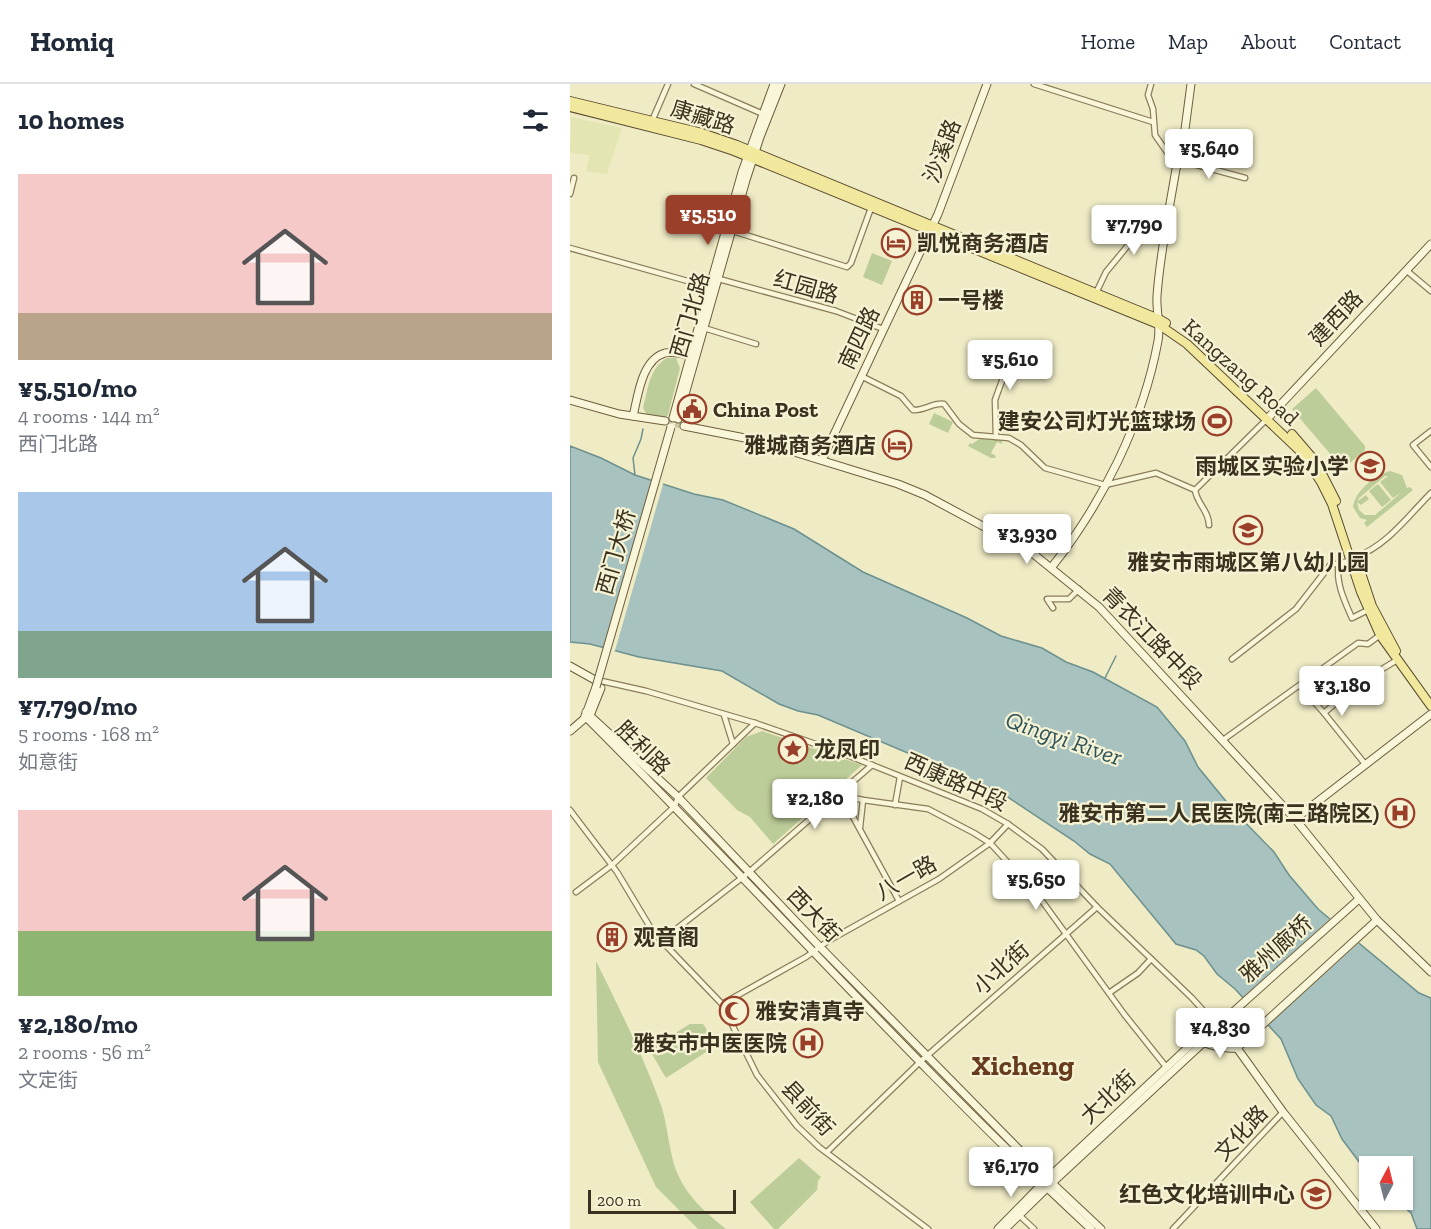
<!DOCTYPE html>
<meta charset="utf-8">
<style>
:root{--surface:#fff;--page:#f6f6f7;--text:#1f2937;--muted:#747a83;--line:#e0e1e3;--accent:#9a3f2a}
body{margin:0;font-family:"Zilla Slab","Noto Sans SC",serif;background:var(--page);color:var(--text);height:100vh;display:flex;flex-direction:column;font-size:22px;white-space:nowrap}
*{box-sizing:border-box;margin:0}
p{font-size:20px;color:var(--muted)}
.icon{flex:none;width:33px;height:33px;fill:none;stroke:currentColor;stroke-width:2;stroke-linecap:round;stroke-linejoin:round}
.map{position:relative;flex:1;overflow:hidden}
.side{display:flex;flex-direction:column;background:var(--surface);width:570px}
.side>*{flex:none}
.needle{width:39px;rotate:7deg}
.fabs{position:absolute;left:789px;top:1072px;display:grid;gap:12px}
.fabs a{display:grid;place-items:center;width:54px;height:54px;border-radius:0px;background:var(--surface);box-shadow:0 2px 4px #0004;font-size:30px}
.scale{position:absolute;left:18px;bottom:15px;width:148px;box-sizing:border-box;padding-left:6px;border:3px solid #3a311f;border-top:0;font-size:16px;line-height:21px;white-space:nowrap;color:#3a311f;-webkit-text-stroke:4px #f6f3d5;paint-order:stroke}
.price{position:absolute;translate:-50% -51px;padding:0 14px;border-radius:6px;background:#fff;color:#222;font-size:20px;line-height:39px;filter:drop-shadow(0 2px 3px #0008)}
.price::after{content:'';position:absolute;left:50%;top:36px;width:18px;height:14px;margin-left:-9px;background:inherit;clip-path:polygon(0 0,100% 0,50% 100%)}
.price.on{background:var(--accent);color:#fff}
ul{padding:0;list-style:none}
li{display:grid;align-content:center;gap:12px;height:318px;padding:0 18px}
li span{display:grid;place-items:center;height:186px;border-radius:0px;color:#555}
li>.icon{margin-inline-start:auto}
span .icon{width:108px;height:108px;fill:#fffc;stroke-width:1}
li b{font-size:26px}
h2{display:flex;justify-content:space-between;align-items:center;height:72px;padding:0 18px;font-size:26px}
header{display:flex;align-items:center;gap:36px;box-sizing:border-box;height:84px;padding:0 30px;background:var(--surface);border-bottom:2px solid var(--line)}
header strong{font-size:28px}
nav{display:flex;gap:33px;margin-inline-start:auto;font-size:21px}
main{display:flex;flex:1;min-height:0}
.map>svg:first-child{display:block}
.farmland{fill:#e3e5b2}
.green{fill:#bdcd99;fill-rule:evenodd}
.water{fill:#a7c2bf;stroke:#6d918f;stroke-width:1.5}
.pier{fill:#efebc5}
.lines{fill:none;stroke-linecap:round;stroke-linejoin:round}
.stream{stroke:#6d918f;stroke-width:1.5}
.secondary-tunnel{stroke:#cbc6a4;stroke-width:7;stroke-dasharray:7 3.5;stroke-linecap:butt}
.street-casing{stroke:#8a7d5b;stroke-width:7}
.secondary-casing{stroke:#6c5e3e;stroke-width:9}
.primary-casing{stroke:#584a2f;stroke-width:10}
.street{stroke:#f9f6d9;stroke-width:4.5}
.secondary{stroke:#f9f6d9;stroke-width:7}
.primary{stroke:#f2e89d;stroke-width:8}
.secondary-bridge-casing{stroke:#6c5e3e;stroke-width:9;stroke-linecap:butt}
.secondary-bridge{stroke:#f9f6d9;stroke-width:7}
.labels{text-anchor:middle;dominant-baseline:central;stroke-width:4.5;stroke-linejoin:round;paint-order:stroke}
.street-label{font-size:22px;fill:#3a311f;stroke:#f6f3d5}
.poi-label{font-size:22px;font-weight:bold;fill:#3a311f;stroke:#f6f3d5;text-anchor:start}
.water-label{font-size:24px;font-style:italic;fill:#2e545a;stroke:#f6f3d5}
.district-label{font-size:28px;font-weight:bold;fill:#673c1e;stroke:#f6f3d5}
</style>
<header>
<strong>Homiq</strong>
<nav><a>Home</a><a>Map</a><a>About</a><a>Contact</a></nav>
</header>
<main>
<section class="side">
<h2>10 homes<svg class="icon" aria-label="filters" viewBox="0 0 24 24"><path d="M4 7h16M4 17h16"/><circle cx="9" cy="7" r="2"/><circle cx="15" cy="17" r="2"/></svg></h2>
<ul>
<li><span style="background:linear-gradient(#f6c9c9 75%,#b9a48a 0)"><svg class="icon" aria-label="home" viewBox="0 0 24 24"><path d="M3 11l9-7 9 7M6 9v11h12V9"/></svg></span><div><b>¥5,510/mo</b><p>4 rooms · 144 m²</p><p>西门北路</p></div></li>
<li><span style="background:linear-gradient(#a9c7e8 75%,#7fa58c 0)"><svg class="icon" aria-label="home" viewBox="0 0 24 24"><path d="M3 11l9-7 9 7M6 9v11h12V9"/></svg></span><div><b>¥7,790/mo</b><p>5 rooms · 168 m²</p><p>如意街</p></div></li>
<li><span style="background:linear-gradient(#f6c9c9 65%,#8fb573 0)"><svg class="icon" aria-label="home" viewBox="0 0 24 24"><path d="M3 11l9-7 9 7M6 9v11h12V9"/></svg></span><div><b>¥2,180/mo</b><p>2 rooms · 56 m²</p><p>文定街</p></div></li>
</ul>
</section>
<div class="map">
<svg width="861" height="1145" viewBox="0 0 861 1145">
<rect width="100%" height="100%" fill="#efebc5"/>
<!-- farmland -->
<path class="farmland" d="M1,33l51,11 -15,46 -21,-3 4,-16 -20,-2z"/>
<!-- green -->
<g class="green">
<path d="M302,169l20,8 -10,24 -19,-8z"/>
<path d="M97,274h9l4,10 -12,47 -3,4 -18,-4 -4,-7c5,-18 6,-40 24,-50z"/>
<path d="M746,304l49,58v4l-22,19 -51,-60z"/>
<path d="M364,329l19,9 -5,11 -19,-9z"/>
<path d="M411,354h21v6l-5,-2 -6,11 5,3 -1,2h-4l-23,-12 2,-3 2,1z"/>
<path d="M820,387l12,4 5,13 3,-1 3,3 -46,37 -3,-4 3,-3 -7,-2 -7,-11c2,-16 22,-32 37,-36zM815,392h3l-8,6 13,16 9,-6 -27,23h-10l-6,-5 -2,-8 4,3 8,-6 -3,-4 -8,6 1,-3z"/>
<path d="M808,400l13,16 -9,7 -13,-16z"/>
<path d="M192,647l100,34 -89,79 -23,-27 -13,-7 -31,-32 40,-41z"/>
<path d="M26,877c23,47 48,96 66,147 6,20 7,43 14,62 10,26 29,42 50,59h-28l-42,-42 -58,-125z"/>
<path d="M120,940h13l14,21 -51,33 -17,-29z"/>
<path d="M229,1074l22,19 -3,4 -1,9 -39,39h-4l-24,-27z"/>
</g>
<!-- water -->
<path class="water" d="M0,362l31,12 34,17 59,19 29,6 71,29 69,43 104,46 34,18 41,12 24,14 27,10 64,35 28,34 13,26 36,44 40,41 15,23 29,34 101,84 12,5v231h-14l-6,-16 -16,-13h7v-33h-32l-1,8 -27,-36 -11,-23 -15,-11 -18,-26 -17,-40 -46,-50 -18,-15 -13,-18 -8,-6 -20,-6 -66,-80 -20,-10 -16,-13 -74,-49 -182,-77 -20,-4 -19,-7 -57,-33 -83,-14 -49,-13 -20,-2z"/>
<!-- pier -->
<g class="pier">
<path d="M83,394l11,3 -50,173 -11,-3z"/>
<path d="M762,833l29,24 -95,86 -25,-27z"/>
</g>
<g class="lines">
<!-- stream -->
<g class="stream">
<path d="M65,391l-2,-17 8,-19 2,-10"/>
<path d="M535,594l11,-22"/>
</g>
<!-- secondary-tunnel -->
<path class="secondary-tunnel" d="M95,337l19,5"/>
<!-- street casing -->
<g class="street-casing">
<g id="street">
<path d="M124,0l69,30"/>
<path d="M464,0l119,38"/>
<path d="M581,0l-3,11 5,14 2,26 16,23 74,20"/>
<path d="M82,37l16,-37"/>
<path d="M0,110l4,-16"/>
<path d="M163,147l114,36 4,-4 20,-55"/>
<path d="M0,164l139,39"/>
<path d="M836,186l25,21"/>
<path d="M149,195l117,32 47,18"/>
<path d="M526,209l10,-21 38,-46"/>
<path d="M134,244l52,16"/>
<path d="M291,292l40,20 12,14c12,1 20,-8 31,-6l15,20 14,11 36,3 12,7 24,23 60,17 51,-12 39,17"/>
<path d="M861,347l-18,14 18,22"/>
<path d="M426,353l-1,-37 20,-55"/>
<path d="M625,406l73,-72"/>
<path d="M625,406c2,14 14,21 14,35"/>
<path d="M785,473c31,-10 54,-42 76,-64"/>
<path d="M769,480c-4,18 6,38 13,54l16,-8"/>
<path d="M483,524l-6,-9h22l10,-10"/>
<path d="M662,575l64,-50 35,-45h8l12,-4"/>
<path d="M27,596l49,11 109,32 92,32 135,54 26,15 34,25 55,58 95,91 44,49"/>
<path d="M730,602l24,27 41,51"/>
<path d="M754,629l35,-30 38,-23"/>
<path d="M154,631l9,29"/>
<path d="M653,656l135,-97 10,1 12,-9"/>
<path d="M270,711l23,5 65,9 46,24 16,10 47,51 87,120 43,54"/>
<path d="M271,711l58,106"/>
<path d="M325,721l5,-28"/>
<path d="M0,726l47,62 36,60 69,72 35,71 40,51 22,21 109,82"/>
<path d="M290,743l3,-27"/>
<path d="M6,808l36,-27 63,-59 3,-9 77,-74"/>
<path d="M91,857l87,-68 124,-108"/>
<path d="M539,909l29,-20 13,-14"/>
<path d="M152,920l84,-47 22,-16 111,-62 51,-36 18,-19"/>
<path d="M641,960l6,-6 3,-10"/>
<path d="M257,1068l94,-91 176,-154"/>
<path d="M449,1131l15,14"/>
<path d="M603,1145l110,-117"/>
</g>
</g>
<!-- secondary casing -->
<g class="secondary-casing">
<g id="secondary">
<path d="M0,316l49,14 46,7"/>
<path d="M63,332c5,-19 8,-56 32,-63 8,-2 17,1 24,2"/>
<path d="M103,334l69,-246 32,-88"/>
<path d="M698,334l163,-174"/>
<path d="M108,335l68,-239 14,-43 21,-53"/>
<path d="M114,342l71,14 143,44 27,11 106,57 68,55 196,212 82,101 54,52"/>
<path d="M252,376l116,-246 49,-130"/>
<path d="M481,484c51,-64 92,-146 107,-227 3,-15 -2,-30 -1,-45 3,-43 12,-85 19,-127l6,-17 9,-68"/>
<path d="M0,582l25,14"/>
<path d="M16,628l92,85 142,150 232,236 49,46"/>
<path d="M16,630l10,-27"/>
<path d="M15,632c170,170 330,350 506,513"/>
<path d="M0,647l21,-18 10,-25"/>
<path d="M725,735l136,-105"/>
<path d="M789,815l-135,121 -21,6 -5,12c8,8 27,11 39,10l140,-128"/>
<path d="M667,964l46,64 93,117"/>
<path d="M428,1145l50,-51 150,-140"/>
<path d="M435,1145l47,-46 151,-140"/>
</g>
</g>
<!-- primary casing -->
<g class="primary-casing">
<g id="primary">
<path d="M0,17l132,32 35,12 422,174 7,4"/>
<path d="M0,23l131,33 33,11 424,173 29,20 114,108 20,30 11,22 29,88 19,43 51,71"/>
<path d="M722,350l24,28 20,39"/>
<path d="M785,471l17,51 24,45"/>
</g>
</g>
<!-- street -->
<use href="#street" class="street"/>
<!-- secondary -->
<use href="#secondary" class="secondary"/>
<!-- primary -->
<use href="#primary" class="primary"/>
<!-- secondary-bridge casing -->
<g class="secondary-bridge-casing">
<path id="secondary-bridge" d="M26,603l75,-260"/>
</g>
<!-- secondary-bridge -->
<use href="#secondary-bridge" class="secondary-bridge"/>
</g>
<!-- icons -->
<defs>
<g id="hotel-ring" transform="scale(1.5)"><circle r="9.5" fill="#f6f3d5" stroke="#9a3f2a" stroke-width="1.5"/><path d="M-6-4.5h1.5V1H6V5H4.5V3h-9V5H-6ZM-4 0a1.8 1.8 0 1 1 3.6 0ZM.5 0V-2.5h3Q6-2.5 6 0Z" fill="#9a3f2a"/></g>
<g id="building-ring" transform="scale(1.5)"><circle r="9.5" fill="#f6f3d5" stroke="#9a3f2a" stroke-width="1.5"/><path d="M-4-6H4V6H1V3H-1V6H-4ZM-2.5-4.3h1.7v1.8h-1.7ZM.8-4.3h1.7v1.8H.8ZM-2.5-1h1.7V.8h-1.7ZM.8-1h1.7V.8H.8Z" fill="#9a3f2a"/></g>
<g id="civic-ring" transform="scale(1.5)"><circle r="9.5" fill="#f6f3d5" stroke="#9a3f2a" stroke-width="1.5"/><path d="M-.6-6.5H3V-4.5H.6V-3L4-1V1h2V6H-6V1h2V-1L-.6-3ZM-1.2 2.5V6h2.4V2.5Z" fill="#9a3f2a"/></g>
<g id="stadium-ring" transform="scale(1.5)"><circle r="9.5" fill="#f6f3d5" stroke="#9a3f2a" stroke-width="1.5"/><path d="M0-5a6.5 5 0 1 0 0 10a6.5 5 0 1 0 0-10ZM-3.5-1.8h7v3.6h-7Z" fill="#9a3f2a"/></g>
<g id="school-ring" transform="scale(1.5)"><circle r="9.5" fill="#f6f3d5" stroke="#9a3f2a" stroke-width="1.5"/><path d="M0-5L7-2L0 1L-7-2ZM-4 1L0 2.5L4 1V4Q0 6-4 4Z" fill="#9a3f2a"/></g>
<g id="sight-ring" transform="scale(1.5)"><circle r="9.5" fill="#f6f3d5" stroke="#9a3f2a" stroke-width="1.5"/><path d="M0-6L1.8-2.2L6-1.7L2.9 1.2L3.7 5.4L0 3.3L-3.7 5.4L-2.9 1.2L-6-1.7L-1.8-2.2Z" fill="#9a3f2a"/></g>
<g id="hospital-ring" transform="scale(1.5)"><circle r="9.5" fill="#f6f3d5" stroke="#9a3f2a" stroke-width="1.5"/><path d="M-5-5h3v3.5h4V-5h3V5h-3V1.5h-4V5h-3Z" fill="#9a3f2a"/></g>
<g id="mosque-ring" transform="scale(1.5)"><circle r="9.5" fill="#f6f3d5" stroke="#9a3f2a" stroke-width="1.5"/><path d="M3.5-4.9A6 6 0 1 0 3.5 4.9A5 5 0 1 1 3.5-4.9Z" fill="#9a3f2a"/></g>
<g id="university-ring" transform="scale(1.5)"><circle r="9.5" fill="#f6f3d5" stroke="#9a3f2a" stroke-width="1.5"/><path d="M0-5L7-2L0 1L-7-2ZM-4 1L0 2.5L4 1V4Q0 6-4 4Z" fill="#9a3f2a"/></g>
</defs>
<g fill-rule="evenodd">
<use href="#hotel-ring" x="326" y="159"/>
<use href="#building-ring" x="347" y="216"/>
<use href="#civic-ring" x="122" y="325"/>
<use href="#stadium-ring" x="647" y="337"/>
<use href="#hotel-ring" x="327" y="361"/>
<use href="#school-ring" x="800" y="382"/>
<use href="#school-ring" x="678" y="446"/>
<use href="#sight-ring" x="223" y="665"/>
<use href="#hospital-ring" x="830" y="729"/>
<use href="#building-ring" x="42" y="853"/>
<use href="#mosque-ring" x="164" y="927"/>
<use href="#hospital-ring" x="238" y="959"/>
<use href="#university-ring" x="746" y="1110"/>
</g>
<g class="labels">
<!-- street labels -->
<g class="street-label">
<text transform="translate(133 33) rotate(17)">康藏路</text>
<text transform="translate(372 67) rotate(-69)">沙溪路</text>
<text transform="translate(236 203) rotate(16)">红园路</text>
<text transform="translate(120 231) rotate(-74)">西门北路</text>
<text transform="translate(766 234) rotate(-47)">建西路</text>
<text transform="translate(289 254) rotate(-65)">南四路</text>
<text transform="translate(671 288) rotate(42)">Kangzang Road</text>
<text transform="translate(46 468) rotate(-74)">西门大桥</text>
<text transform="translate(582 554) rotate(46)">青衣江路中段</text>
<text transform="translate(73 664) rotate(45)">胜利路</text>
<text transform="translate(386 698) rotate(24)">西康路中段</text>
<text transform="translate(336 794) rotate(-30)">八一路</text>
<text transform="translate(244 831) rotate(46)">西大街</text>
<text transform="translate(706 865) rotate(-42)">雅州廊桥</text>
<text transform="translate(431 884) rotate(-42)">小北街</text>
<text transform="translate(538 1013) rotate(-43)">大北街</text>
<text transform="translate(238 1024) rotate(47)">县前街</text>
<text transform="translate(671 1049) rotate(-47)">文化路</text>
</g>
<!-- poi labels -->
<g class="poi-label">
<text x="347" y="159">凯悦商务酒店</text>
<text x="368" y="216">一号楼</text>
<text x="143" y="325">China Post</text>
<text x="626" y="337" text-anchor="end">建安公司灯光篮球场</text>
<text x="306" y="361" text-anchor="end">雅城商务酒店</text>
<text x="779" y="382" text-anchor="end">雨城区实验小学</text>
<text x="678" y="478" text-anchor="middle">雅安市雨城区第八幼儿园</text>
<text x="244" y="665">龙凤印</text>
<text x="809" y="729" text-anchor="end">雅安市第二人民医院(南三路院区)</text>
<text x="63" y="853">观音阁</text>
<text x="185" y="927">雅安清真寺</text>
<text x="217" y="959" text-anchor="end">雅安市中医医院</text>
<text x="725" y="1110" text-anchor="end">红色文化培训中心</text>
</g>
<!-- water labels -->
<g class="water-label">
<text transform="translate(494 654) rotate(19)">Qingyi River</text>
</g>
<!-- district labels -->
<g class="district-label">
<text x="453" y="981">Xicheng</text>
</g>
</g>
</svg>
<div class="fabs">
<a><svg class="needle" viewBox="-14 -14 28 28"><path d="M0-13l5 13h-10z" fill="#e53935"/><path d="M0 13l5-13h-10z" fill="#747a83"/></svg></a>
</div>
<div class="scale">200 m</div>
<b class="price" style="left:639px;top:96px">¥5,640</b>
<b class="price on" style="left:138px;top:162px">¥5,510</b>
<b class="price" style="left:564px;top:172px">¥7,790</b>
<b class="price" style="left:440px;top:307px">¥5,610</b>
<b class="price" style="left:457px;top:481px">¥3,930</b>
<b class="price" style="left:772px;top:633px">¥3,180</b>
<b class="price" style="left:245px;top:746px">¥2,180</b>
<b class="price" style="left:466px;top:827px">¥5,650</b>
<b class="price" style="left:650px;top:975px">¥4,830</b>
<b class="price" style="left:441px;top:1114px">¥6,170</b>
</div>
</main>
